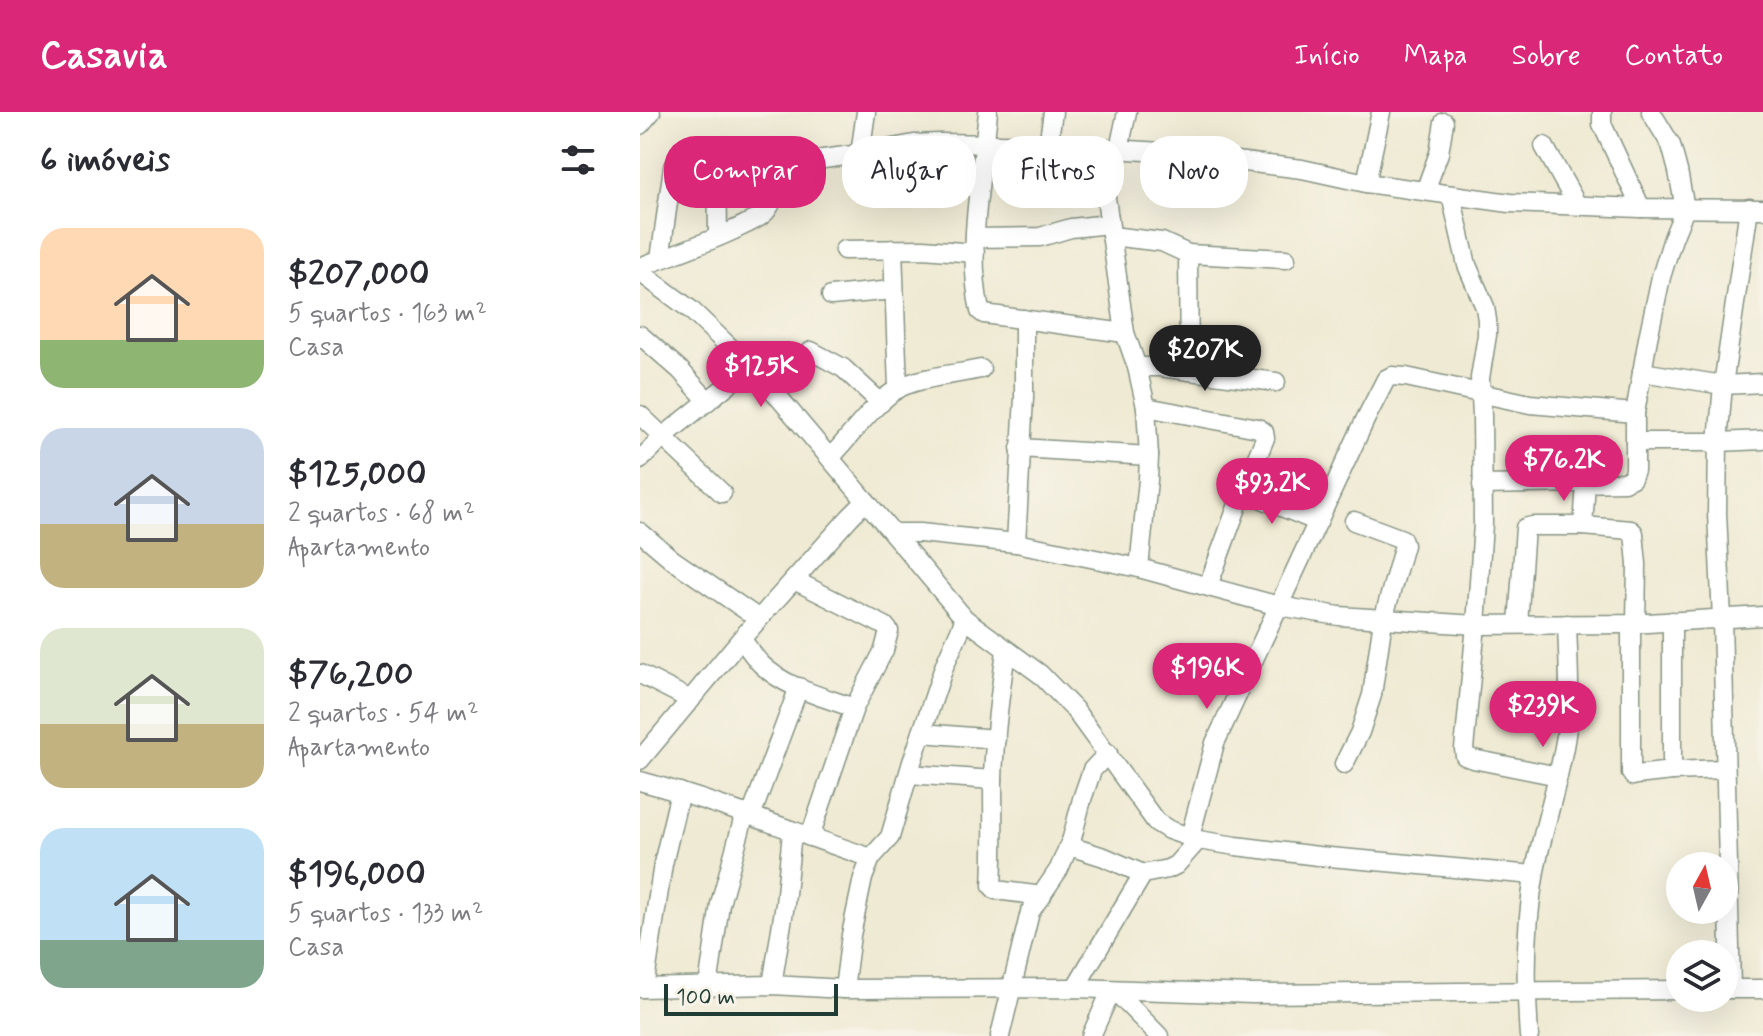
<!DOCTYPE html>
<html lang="pt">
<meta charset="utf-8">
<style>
:root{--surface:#fff;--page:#f7f7f7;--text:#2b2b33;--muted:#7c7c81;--accent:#db2777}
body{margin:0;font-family:Mynerve,sans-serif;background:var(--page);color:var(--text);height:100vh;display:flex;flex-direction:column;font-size:30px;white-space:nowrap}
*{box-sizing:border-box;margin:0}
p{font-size:26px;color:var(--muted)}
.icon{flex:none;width:44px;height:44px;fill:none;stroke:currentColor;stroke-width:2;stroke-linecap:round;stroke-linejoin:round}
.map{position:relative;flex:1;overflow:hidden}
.drawer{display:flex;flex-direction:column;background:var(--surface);width:640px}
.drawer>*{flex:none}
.top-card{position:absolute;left:24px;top:24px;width:760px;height:72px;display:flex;gap:16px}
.needle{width:52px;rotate:8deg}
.fabs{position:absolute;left:1026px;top:740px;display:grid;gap:16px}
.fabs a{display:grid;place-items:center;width:72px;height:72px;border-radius:50%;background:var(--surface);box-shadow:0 8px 32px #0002;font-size:40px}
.scale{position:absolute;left:24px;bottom:20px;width:174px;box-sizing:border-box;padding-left:8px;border:4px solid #1f3d34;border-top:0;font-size:22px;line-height:28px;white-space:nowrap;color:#1f3d34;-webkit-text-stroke:6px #f7f3e8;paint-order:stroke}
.price{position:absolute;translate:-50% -68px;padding:0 18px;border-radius:28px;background:var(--accent);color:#fff;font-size:26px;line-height:52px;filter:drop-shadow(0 2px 4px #0008)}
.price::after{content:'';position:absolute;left:50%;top:48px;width:24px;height:18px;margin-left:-12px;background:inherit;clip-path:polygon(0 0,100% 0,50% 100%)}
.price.selected{background:#222;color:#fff}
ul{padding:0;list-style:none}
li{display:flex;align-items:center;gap:24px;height:200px;padding:0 40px}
li span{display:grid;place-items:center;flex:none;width:224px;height:160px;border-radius:24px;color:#555}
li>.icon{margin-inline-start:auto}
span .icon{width:96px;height:96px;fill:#fffc;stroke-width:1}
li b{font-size:34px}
h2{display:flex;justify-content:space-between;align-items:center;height:96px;padding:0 40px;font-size:34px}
.chip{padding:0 28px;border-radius:32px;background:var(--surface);box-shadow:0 8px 32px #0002;font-size:28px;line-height:72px}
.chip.selected{background:var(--accent);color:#fff}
header{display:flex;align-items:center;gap:48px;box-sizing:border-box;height:112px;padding:0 40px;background:var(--accent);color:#fff}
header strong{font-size:38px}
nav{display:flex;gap:44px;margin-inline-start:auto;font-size:28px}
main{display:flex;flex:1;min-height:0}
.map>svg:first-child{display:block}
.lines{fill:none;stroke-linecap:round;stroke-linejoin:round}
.minor-casing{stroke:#879484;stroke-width:21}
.minor{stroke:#fff;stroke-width:18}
</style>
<header>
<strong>Casavia</strong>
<nav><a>Início</a><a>Mapa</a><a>Sobre</a><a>Contato</a></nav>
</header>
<main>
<section class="drawer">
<h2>6 imóveis<svg class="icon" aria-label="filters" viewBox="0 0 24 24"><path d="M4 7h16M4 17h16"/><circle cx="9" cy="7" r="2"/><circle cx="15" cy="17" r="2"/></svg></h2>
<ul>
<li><span style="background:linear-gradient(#ffd9b3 70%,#8fb573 0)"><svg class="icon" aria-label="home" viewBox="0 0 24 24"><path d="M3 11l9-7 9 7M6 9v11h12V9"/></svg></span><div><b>$207,000</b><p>5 quartos · 163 m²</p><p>Casa</p></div></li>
<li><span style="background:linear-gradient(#c9d6e8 60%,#c2b280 0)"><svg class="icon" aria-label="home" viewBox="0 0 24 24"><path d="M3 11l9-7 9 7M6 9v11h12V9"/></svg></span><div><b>$125,000</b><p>2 quartos · 68 m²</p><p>Apartamento</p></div></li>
<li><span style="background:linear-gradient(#dfe7d0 60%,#c2b280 0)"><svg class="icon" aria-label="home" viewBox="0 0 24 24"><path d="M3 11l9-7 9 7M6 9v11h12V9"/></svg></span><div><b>$76,200</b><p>2 quartos · 54 m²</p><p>Apartamento</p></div></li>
<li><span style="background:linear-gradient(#bfe0f5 70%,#7fa58c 0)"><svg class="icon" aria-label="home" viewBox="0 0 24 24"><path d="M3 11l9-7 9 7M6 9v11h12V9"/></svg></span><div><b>$196,000</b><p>5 quartos · 133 m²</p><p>Casa</p></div></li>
</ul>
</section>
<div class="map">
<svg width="1123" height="924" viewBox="0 0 1123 924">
<rect width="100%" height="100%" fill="#f7f3e8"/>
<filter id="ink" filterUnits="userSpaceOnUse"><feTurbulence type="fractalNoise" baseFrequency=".0125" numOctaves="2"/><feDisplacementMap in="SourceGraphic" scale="16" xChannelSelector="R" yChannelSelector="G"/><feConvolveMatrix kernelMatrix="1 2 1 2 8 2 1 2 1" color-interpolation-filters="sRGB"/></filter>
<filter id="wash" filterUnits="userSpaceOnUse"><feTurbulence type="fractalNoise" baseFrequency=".006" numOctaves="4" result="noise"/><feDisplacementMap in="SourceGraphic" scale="32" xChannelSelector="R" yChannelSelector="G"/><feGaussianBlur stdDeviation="1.8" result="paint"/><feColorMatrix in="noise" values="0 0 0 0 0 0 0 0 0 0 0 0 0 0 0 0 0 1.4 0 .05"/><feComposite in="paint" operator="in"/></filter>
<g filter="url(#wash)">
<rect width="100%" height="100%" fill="#efead3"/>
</g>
<g filter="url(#ink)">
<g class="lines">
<!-- minor casing -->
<g class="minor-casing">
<g id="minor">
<path d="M348,0c-6,65 -22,133 -8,199l4,3 141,19"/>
<path d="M962,0v12l39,84"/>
<path d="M0,13l11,-13"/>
<path d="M408,33l5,-33"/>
<path d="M904,34l33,59"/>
<path d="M459,36l26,185 12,34 9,40 3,49 -1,24 -9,88"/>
<path d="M77,37l1,88"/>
<path d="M479,37l8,-37"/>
<path d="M220,42l6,-42"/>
<path d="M726,71l15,-71"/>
<path d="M785,79l14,-38 5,-31"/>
<path d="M811,83l16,70 18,42 2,13v15l-7,43 2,37 1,109 -7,101 -12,124 1,7 8,3 85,17"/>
<path d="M471,124l51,6 26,12 1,117"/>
<path d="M335,126l65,-1 31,-9 38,-4"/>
<path d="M253,137l5,140"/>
<path d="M204,138l79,-1 52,4"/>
<path d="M548,142l98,5"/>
<path d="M20,147l13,-92"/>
<path d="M0,155c31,-12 64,-23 94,-37 10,-5 20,-9 28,-15 17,-13 11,-42 32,-52l66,-9 54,-10 25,-1 109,2 114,7 140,17 64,14 144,20 131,5 122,1"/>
<path d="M0,160l51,38 74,71 200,238 75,55 34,35 82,113 13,8 29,10 38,6 82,10 216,19"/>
<path d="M191,184l62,-6"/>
<path d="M0,223l40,35 28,31"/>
<path d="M171,239l32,17 38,35"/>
<path d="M497,255h22l117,15"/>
<path d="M1002,260l81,13 40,-2"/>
<path d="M506,295l112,21 6,4 1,6 -22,53 -35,95"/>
<path d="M0,303l82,78"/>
<path d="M995,330h83l45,-2"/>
<path d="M380,336l129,8"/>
<path d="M191,345c19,-20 46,-58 70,-70 20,-10 57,-13 80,-18"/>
<path d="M0,348l24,-24 86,-69"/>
<path d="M842,373l142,-3 8,-4 3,-8v-57l13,-75 13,-61 12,-39 12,-29 -7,-38 -7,-26 -20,-33"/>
<path d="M603,379l75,31"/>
<path d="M943,414l3,-43"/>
<path d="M0,420l33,28 86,59"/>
<path d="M253,421h27l96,10 41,8 82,17 140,38 60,10 137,9 155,-1 132,-8"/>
<path d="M376,431l8,-146v-78"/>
<path d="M154,468l91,46 4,5 -5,19 -30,58 -44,129"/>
<path d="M1032,509v150"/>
<path d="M878,512l7,-96 7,-2h51l48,4 3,3 3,31 -1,60"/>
<path d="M991,512v149l2,3 3,-1 36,-4 53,-2"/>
<path d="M101,527c7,8 13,18 20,25 24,24 63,33 93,44"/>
<path d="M366,539c-6,43 -12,87 -13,130 0,35 1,70 -1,105l4,4 46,6"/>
<path d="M0,562l51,26"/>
<path d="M282,621l74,6"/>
<path d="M0,648l101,-121 109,-122 16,-16"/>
<path d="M704,652l16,-32 12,-37 11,-75 21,-75 -2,-6 -48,-18"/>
<path d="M269,662l84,6"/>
<path d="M0,669c78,21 154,51 231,77"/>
<path d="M111,704l48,-129"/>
<path d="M550,725l25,-94 151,-325 20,-39 6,-3 14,1 124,27 105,9"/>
<path d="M429,734l35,11 39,17 25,-5 8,-4 22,-25"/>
<path d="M132,873l13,-81 7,-72"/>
<path d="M68,875l12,-83 25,-91"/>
<path d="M0,876l132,-3 72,4 231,-1 177,6 428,-4"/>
<path d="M4,876l19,-124 17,-72"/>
<path d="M435,876l68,-114"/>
<path d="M204,877l7,-54 12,-57 8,-20 19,-21 22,-75 33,-98 20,-45"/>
<path d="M1084,877h39"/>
<path d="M1091,877l-9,-370 -5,-106 1,-71 5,-57 26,-177"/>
<path d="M475,879l44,45"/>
<path d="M360,924l30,-124 29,-43 13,-31 10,-39 10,-29 16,-17"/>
<path d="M451,924l20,-45"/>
<path d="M889,924c-4,-55 -4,-110 6,-165 9,-48 26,-94 32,-143 4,-34 1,-69 0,-104"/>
</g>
</g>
<!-- minor -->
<use href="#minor" class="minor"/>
</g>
</g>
</svg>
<div class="fabs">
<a><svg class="needle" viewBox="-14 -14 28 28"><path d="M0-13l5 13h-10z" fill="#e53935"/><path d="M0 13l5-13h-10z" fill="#7c7c81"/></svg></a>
<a><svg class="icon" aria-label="layers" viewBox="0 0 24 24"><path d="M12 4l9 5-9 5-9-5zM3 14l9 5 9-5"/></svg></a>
</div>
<div class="scale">100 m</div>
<b class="price selected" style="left:565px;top:281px">$207K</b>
<b class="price" style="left:121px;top:297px">$125K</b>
<b class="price" style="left:924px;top:391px">$76.2K</b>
<b class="price" style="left:632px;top:414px">$93.2K</b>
<b class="price" style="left:567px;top:599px">$196K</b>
<b class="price" style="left:903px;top:637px">$239K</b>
<div class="top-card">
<a class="chip selected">Comprar</a>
<a class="chip">Alugar</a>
<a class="chip">Filtros</a>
<a class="chip">Novo</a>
</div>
</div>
</main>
